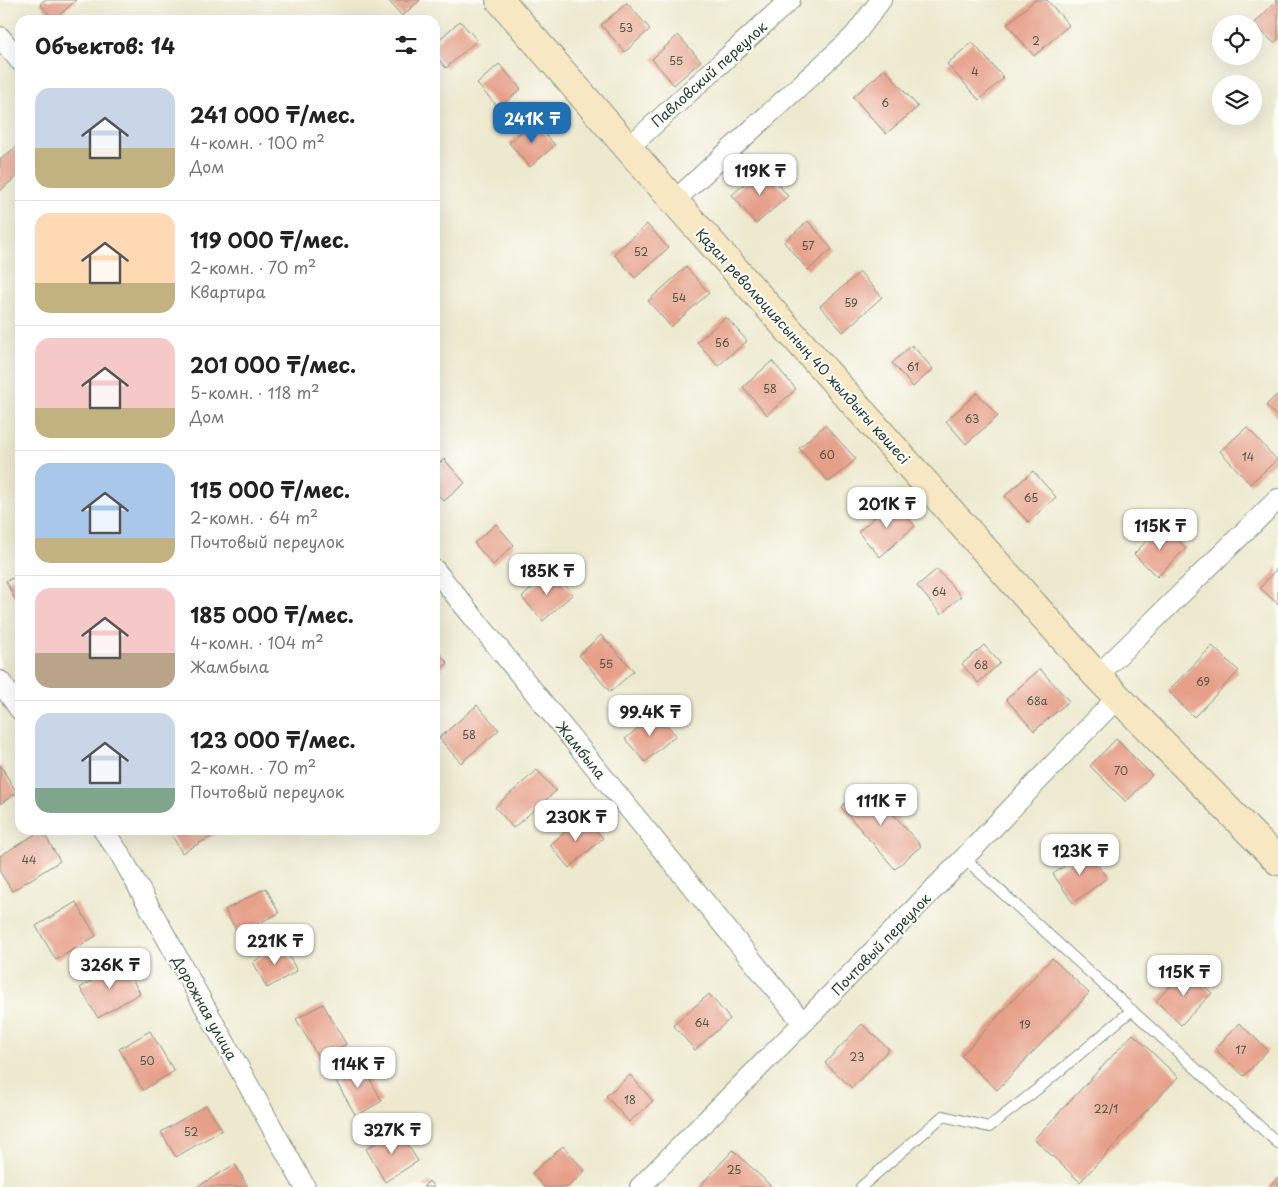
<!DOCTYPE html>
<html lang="ru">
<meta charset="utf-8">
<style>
:root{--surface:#fff;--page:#f2f2f2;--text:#222;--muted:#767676;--line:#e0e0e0;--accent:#1f6fb2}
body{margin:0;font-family:"Playpen Sans",sans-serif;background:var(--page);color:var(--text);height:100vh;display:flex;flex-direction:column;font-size:19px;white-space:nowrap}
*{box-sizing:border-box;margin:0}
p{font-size:16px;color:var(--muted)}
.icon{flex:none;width:28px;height:28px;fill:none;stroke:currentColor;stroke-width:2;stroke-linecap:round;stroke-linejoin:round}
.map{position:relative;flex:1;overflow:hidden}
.drawer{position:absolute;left:15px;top:15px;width:425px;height:820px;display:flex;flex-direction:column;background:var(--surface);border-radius:15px;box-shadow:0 5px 20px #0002}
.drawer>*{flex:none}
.fabs{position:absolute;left:1212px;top:15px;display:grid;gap:10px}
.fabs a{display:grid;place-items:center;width:50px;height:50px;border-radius:50%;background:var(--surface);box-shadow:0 5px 20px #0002;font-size:25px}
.price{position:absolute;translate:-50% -42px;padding:0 11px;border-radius:10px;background:#fff;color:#222;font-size:16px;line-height:32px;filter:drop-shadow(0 1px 2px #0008)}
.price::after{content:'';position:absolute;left:50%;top:30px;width:15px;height:11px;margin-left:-8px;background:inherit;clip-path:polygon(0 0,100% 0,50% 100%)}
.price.active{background:var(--accent);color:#fff}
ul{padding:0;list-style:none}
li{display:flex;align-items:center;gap:15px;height:125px;padding:0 20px}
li+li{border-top:1px solid var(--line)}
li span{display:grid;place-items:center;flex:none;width:140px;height:100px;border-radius:15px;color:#555}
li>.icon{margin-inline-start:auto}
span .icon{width:60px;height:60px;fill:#fffc;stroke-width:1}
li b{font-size:21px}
h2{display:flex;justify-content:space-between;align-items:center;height:60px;padding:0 20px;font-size:21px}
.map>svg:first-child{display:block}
.building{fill:#e69f88}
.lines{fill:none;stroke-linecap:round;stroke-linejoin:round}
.lane-casing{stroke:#869382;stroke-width:12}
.street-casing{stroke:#869382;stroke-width:22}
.secondary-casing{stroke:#869382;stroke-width:30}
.lane{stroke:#fff;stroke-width:10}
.street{stroke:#fff;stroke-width:20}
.secondary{stroke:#f7e8c3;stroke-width:28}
.labels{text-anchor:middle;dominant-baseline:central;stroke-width:4.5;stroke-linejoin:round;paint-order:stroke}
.number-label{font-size:11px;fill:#515649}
.street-label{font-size:14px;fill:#1f3d34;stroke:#fdfcf7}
</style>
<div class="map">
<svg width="1278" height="1187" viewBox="0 0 1278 1187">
<rect width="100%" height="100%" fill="#fdfcf7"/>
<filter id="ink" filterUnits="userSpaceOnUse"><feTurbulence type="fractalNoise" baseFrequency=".02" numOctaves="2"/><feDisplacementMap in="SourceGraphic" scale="10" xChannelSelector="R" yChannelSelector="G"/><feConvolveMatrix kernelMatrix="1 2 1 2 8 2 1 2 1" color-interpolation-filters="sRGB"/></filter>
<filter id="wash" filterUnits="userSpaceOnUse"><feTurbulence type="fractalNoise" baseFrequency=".0096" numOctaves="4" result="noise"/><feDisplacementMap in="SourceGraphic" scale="20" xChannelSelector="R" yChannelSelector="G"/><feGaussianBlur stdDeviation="1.12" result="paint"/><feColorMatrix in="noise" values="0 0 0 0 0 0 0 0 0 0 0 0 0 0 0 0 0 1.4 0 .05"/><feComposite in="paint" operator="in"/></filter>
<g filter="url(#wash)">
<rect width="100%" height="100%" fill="#ede9cf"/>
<g id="blocks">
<!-- building -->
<g class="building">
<path d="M44,0h32l-22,20 -14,-16z"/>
<path d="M388,0h32l-18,16z"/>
<path d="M1035,0h12l22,25 -35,31 -27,-32z"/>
<path d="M1277,0h1v39l-4,4 -20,-19z"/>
<path d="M627,3l23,26 -25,23 -24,-27z"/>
<path d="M460,21l17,19 -31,28 -11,-13v-12z"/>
<path d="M678,35l23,26 -27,24 -22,-26z"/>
<path d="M972,42l32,36 -25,22 -32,-36z"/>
<path d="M499,64l22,25 -22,19 -22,-24z"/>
<path d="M885,69l33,38 -32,27 -33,-37z"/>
<path d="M533,121l22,24 -25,22 -21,-24z"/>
<path d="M17,146l3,3v24l-20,18v-31z"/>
<path d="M763,167l25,29 -32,28 -24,-29z"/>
<path d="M808,221l24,28 -24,21 -24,-28z"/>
<path d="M647,224l21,24 -33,30 -21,-24z"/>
<path d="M686,267l23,26 -38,34 -23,-26z"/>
<path d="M860,272l22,25 -39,35 -23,-26z"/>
<path d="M726,317l21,24 -29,25 -21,-24z"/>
<path d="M912,345l21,24 -20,18 -21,-24z"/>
<path d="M772,361l24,28 -29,26 -24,-28z"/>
<path d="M977,393l21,23 -32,28 -20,-23z"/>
<path d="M1278,394v24l-12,-13z"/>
<path d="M825,425l31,34 -27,23 -30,-34z"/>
<path d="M1247,427l30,33 -27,24 -30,-33z"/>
<path d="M444,459l21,24 -21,18 -9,-9v-25z"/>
<path d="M1033,471l23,26 -28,25 -23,-26z"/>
<path d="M893,501l22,25 -35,31 -22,-25z"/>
<path d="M496,524l18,21 -21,20 -19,-22z"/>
<path d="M1162,525l24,23 -29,29 -23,-23z"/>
<path d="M1278,567v37l-18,-16z"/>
<path d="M937,569l24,27 -20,18 -24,-28z"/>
<path d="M552,571l21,23 -30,27 -21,-24z"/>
<path d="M20,575v26l-3,2 -11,-22z"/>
<path d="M601,635l33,36 -24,21 -31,-37z"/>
<path d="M984,645l16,18 -22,20 -16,-19z"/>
<path d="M1212,646l27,25 -45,46 -26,-26z"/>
<path d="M435,649l13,14 -13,12z"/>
<path d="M1040,669l29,32 -35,30 -28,-32z"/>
<path d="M477,705l22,25 -38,33 -22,-25z"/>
<path d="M656,712l20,23 -31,27 -20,-23z"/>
<path d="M1116,739l36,36 -26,27 -36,-36z"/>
<path d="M0,765l17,28 -17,11z"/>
<path d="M537,770l19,21 -43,37 -18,-21z"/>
<path d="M867,784l54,62 -26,23 -54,-62z"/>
<path d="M583,816l20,22 -34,30 -19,-23z"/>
<path d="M42,830l18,31 -48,30 -12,-19v-16z"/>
<path d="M169,830h54l-41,23z"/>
<path d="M1087,850l20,28 -34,25 -20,-29z"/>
<path d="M266,888l13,25 -41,21 -13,-24z"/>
<path d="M76,902l20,34 -40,24 -20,-34z"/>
<path d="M283,945l14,26 -30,17 -14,-26z"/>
<path d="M1052,958l37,35 -92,97 -36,-34z"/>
<path d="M122,962l18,31 -42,25 -18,-30z"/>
<path d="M1186,969l26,24 -31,32 -25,-24z"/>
<path d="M709,994l21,25 -35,31 -22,-25z"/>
<path d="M323,1004l23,40 -26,16 -24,-41z"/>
<path d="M1239,1023l29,27 -24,26 -29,-27z"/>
<path d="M862,1024l27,25 -37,39 -27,-25z"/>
<path d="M150,1031l24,40 -31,19 -24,-41z"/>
<path d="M1133,1034l45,43 -98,105 -46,-43z"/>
<path d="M361,1063l21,38 -26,15 -22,-38z"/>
<path d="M630,1075l23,26 -24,21 -23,-26z"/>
<path d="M206,1105l16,25 -46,27 -15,-25z"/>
<path d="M398,1129l20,32 -33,21 -19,-33z"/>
<path d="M563,1146l22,25 -17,16h-24l-12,-14z"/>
<path d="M733,1150l39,37h-73z"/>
<path d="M235,1164l13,23h-51z"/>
<path d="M1278,1177v10h-9z"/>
<path d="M429,1181l5,6h-11z"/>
</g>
</g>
</g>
<g filter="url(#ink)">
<use href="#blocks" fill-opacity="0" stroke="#869382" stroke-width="1"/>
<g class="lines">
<!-- lane casing -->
<g class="lane-casing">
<g id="lane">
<path d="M964,858l314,285"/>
<path d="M861,1187l82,-71 46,11 55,-43 88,-74"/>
</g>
</g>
<!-- street casing -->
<g class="street-casing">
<g id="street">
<path d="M0,37l20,24"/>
<path d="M628,148l162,-148"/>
<path d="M674,201l180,-165 27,-36"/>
<path d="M435,570l368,453"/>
<path d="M1097,676l181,-177"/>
<path d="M0,681l20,29"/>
<path d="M103,830l17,24 185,333"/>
<path d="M640,1187l163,-164 161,-165 154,-161"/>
</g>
</g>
<!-- secondary casing -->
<g class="secondary-casing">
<path id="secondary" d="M500,0l174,201 423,475 181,185"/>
</g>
<!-- lane -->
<use href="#lane" class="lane"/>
<!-- street -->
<use href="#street" class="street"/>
<!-- secondary -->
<use href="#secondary" class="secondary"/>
</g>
</g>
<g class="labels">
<!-- number labels -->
<g class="number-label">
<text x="626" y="27">53</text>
<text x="1036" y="40">2</text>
<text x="676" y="60">55</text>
<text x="975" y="71">4</text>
<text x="885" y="102">6</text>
<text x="808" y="245">57</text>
<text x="641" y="251">52</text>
<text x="679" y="297">54</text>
<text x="851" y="302">59</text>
<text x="722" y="342">56</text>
<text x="913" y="366">61</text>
<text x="770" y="388">58</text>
<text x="972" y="418">63</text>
<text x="827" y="454">60</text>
<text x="1248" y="456">14</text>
<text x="1031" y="497">65</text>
<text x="939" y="591">64</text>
<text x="606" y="663">55</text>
<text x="981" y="664">68</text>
<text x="1203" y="681">69</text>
<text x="1037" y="700">68а</text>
<text x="469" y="734">58</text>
<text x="1121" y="770">70</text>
<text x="29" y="859">44</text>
<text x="702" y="1022">64</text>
<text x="1025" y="1024">19</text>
<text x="1241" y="1049">17</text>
<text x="857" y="1056">23</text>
<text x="147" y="1060">50</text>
<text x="630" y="1099">18</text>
<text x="1106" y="1108">22/1</text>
<text x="191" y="1131">52</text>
<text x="734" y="1169">25</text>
</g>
<!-- street labels -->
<g class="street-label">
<text transform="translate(709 74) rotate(-42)">Павловский переулок</text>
<text transform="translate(803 346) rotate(48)">Қазан революциясының 40 жылдығы көшесі</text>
<text transform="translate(581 750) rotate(51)">Жамбыла</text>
<text transform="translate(881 944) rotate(-46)">Почтовый переулок</text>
<text transform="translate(205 1008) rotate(61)">Дорожная улица</text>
</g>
</g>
</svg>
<div class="fabs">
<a><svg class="icon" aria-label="locate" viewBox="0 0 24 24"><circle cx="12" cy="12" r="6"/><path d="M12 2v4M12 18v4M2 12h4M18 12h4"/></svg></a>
<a><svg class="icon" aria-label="layers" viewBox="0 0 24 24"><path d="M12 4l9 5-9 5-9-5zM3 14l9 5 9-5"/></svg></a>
</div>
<b class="price active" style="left:532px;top:144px">241K ₸</b>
<b class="price" style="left:760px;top:196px">119K ₸</b>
<b class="price" style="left:887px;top:529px">201K ₸</b>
<b class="price" style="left:1160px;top:551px">115K ₸</b>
<b class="price" style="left:547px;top:596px">185K ₸</b>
<b class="price" style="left:650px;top:737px">99.4K ₸</b>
<b class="price" style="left:881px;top:826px">111K ₸</b>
<b class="price" style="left:576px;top:842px">230K ₸</b>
<b class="price" style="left:1080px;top:876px">123K ₸</b>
<b class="price" style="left:275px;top:966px">221K ₸</b>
<b class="price" style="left:110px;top:990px">326K ₸</b>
<b class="price" style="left:1184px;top:997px">115K ₸</b>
<b class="price" style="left:358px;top:1089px">114K ₸</b>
<b class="price" style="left:392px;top:1155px">327K ₸</b>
<section class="drawer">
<h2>Объектов: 14<svg class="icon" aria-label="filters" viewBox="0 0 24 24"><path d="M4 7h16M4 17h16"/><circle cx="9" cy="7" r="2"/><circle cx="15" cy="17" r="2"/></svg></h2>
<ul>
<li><span style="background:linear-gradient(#c9d6e8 60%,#c2b280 0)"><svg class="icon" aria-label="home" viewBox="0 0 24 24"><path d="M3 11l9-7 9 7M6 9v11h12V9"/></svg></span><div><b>241 000 ₸/мес.</b><p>4-комн. · 100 m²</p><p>Дом</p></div></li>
<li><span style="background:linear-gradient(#ffd9b3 70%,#c2b280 0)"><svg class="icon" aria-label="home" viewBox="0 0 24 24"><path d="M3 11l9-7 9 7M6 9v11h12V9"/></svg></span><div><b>119 000 ₸/мес.</b><p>2-комн. · 70 m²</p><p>Квартира</p></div></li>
<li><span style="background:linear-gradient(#f6c9c9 70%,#c2b280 0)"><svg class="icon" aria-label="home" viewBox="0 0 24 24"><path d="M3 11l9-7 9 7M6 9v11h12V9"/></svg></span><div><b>201 000 ₸/мес.</b><p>5-комн. · 118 m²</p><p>Дом</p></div></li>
<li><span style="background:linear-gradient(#a9c7e8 75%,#c2b280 0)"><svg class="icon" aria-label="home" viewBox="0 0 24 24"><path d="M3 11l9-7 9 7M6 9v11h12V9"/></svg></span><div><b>115 000 ₸/мес.</b><p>2-комн. · 64 m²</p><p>Почтовый переулок</p></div></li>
<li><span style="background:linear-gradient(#f6c9c9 65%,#b9a48a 0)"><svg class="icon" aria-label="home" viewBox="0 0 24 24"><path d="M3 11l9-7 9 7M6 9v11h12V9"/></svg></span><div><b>185 000 ₸/мес.</b><p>4-комн. · 104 m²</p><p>Жамбыла</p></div></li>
<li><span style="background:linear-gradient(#c9d6e8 75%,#7fa58c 0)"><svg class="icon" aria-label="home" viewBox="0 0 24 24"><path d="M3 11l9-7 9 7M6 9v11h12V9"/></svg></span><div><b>123 000 ₸/мес.</b><p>2-комн. · 70 m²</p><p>Почтовый переулок</p></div></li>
</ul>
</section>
</div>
